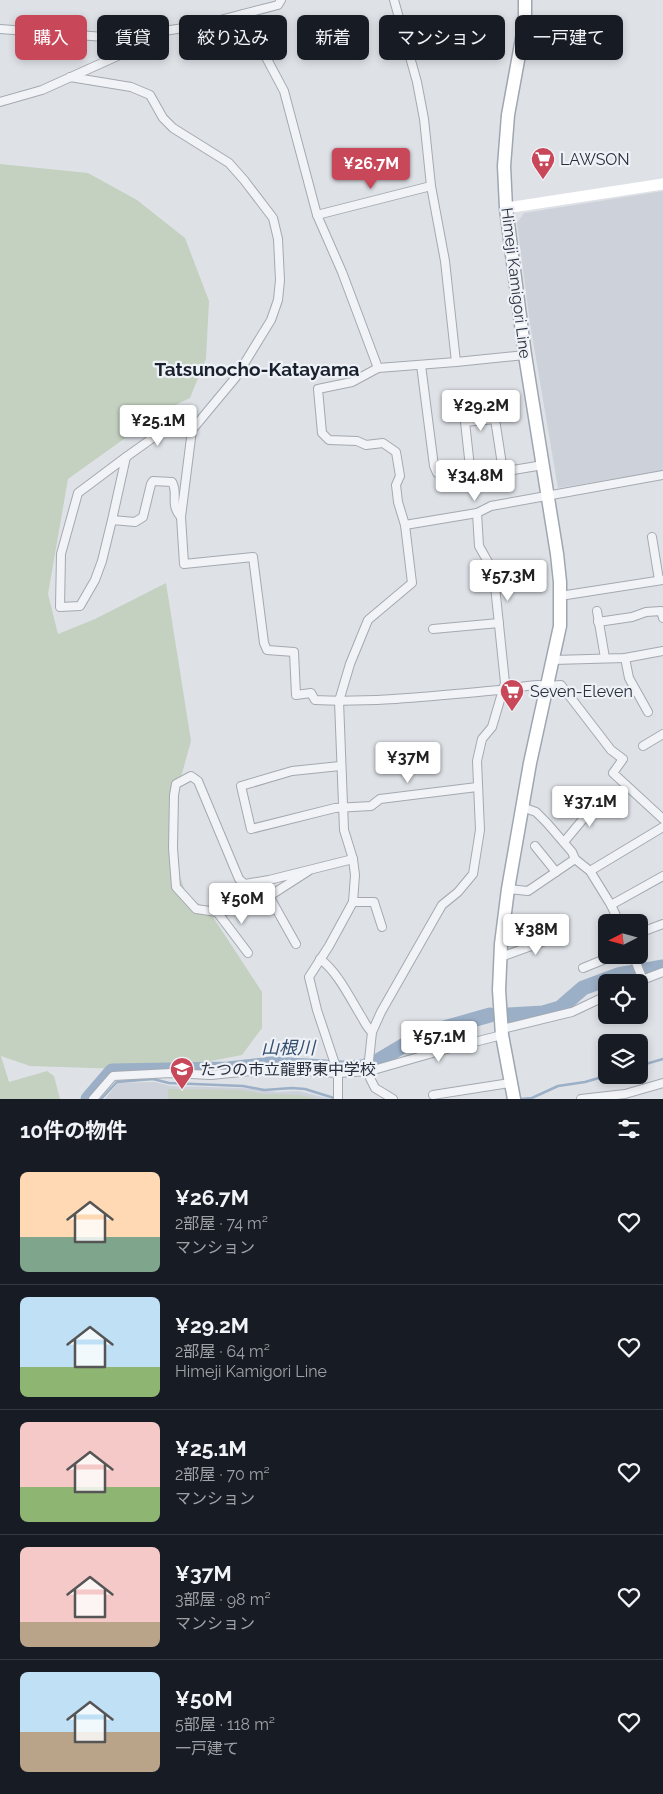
<!DOCTYPE html>
<html lang="ja">
<meta charset="utf-8">
<style>
:root{--surface:#171b24;--page:#20242c;--text:#f1f3f6;--muted:#9ea1a6;--line:#363941;--accent:#c84759}
body{margin:0;font-family:Raleway,"Noto Sans JP",sans-serif;background:var(--page);color:var(--text);height:100vh;display:flex;flex-direction:column;font-size:19px;white-space:nowrap}
*{box-sizing:border-box;margin:0}
p{font-size:16px;color:var(--muted)}
.icon{flex:none;width:28px;height:28px;fill:none;stroke:currentColor;stroke-width:2;stroke-linecap:round;stroke-linejoin:round}
.map{position:relative;height:1099px;overflow:hidden}
.details{display:flex;flex-direction:column;background:var(--surface);flex:1}
.details>*{flex:none}
.top-card{position:absolute;left:15px;top:15px;width:634px;height:45px;display:flex;gap:10px}
.needle{width:32px;rotate:264deg}
.controls{position:absolute;left:598px;top:914px;display:grid;gap:10px}
.controls a{display:grid;place-items:center;width:50px;height:50px;border-radius:8px;background:var(--surface);box-shadow:0 2px 8px #0003;font-size:25px}
.price{position:absolute;translate:-50% -42px;padding:0 11px;border-radius:5px;background:#fff;color:#222;font-size:16px;line-height:32px;filter:drop-shadow(0 1px 2px #0008)}
.price::after{content:'';position:absolute;left:50%;top:30px;width:15px;height:11px;margin-left:-8px;background:inherit;clip-path:polygon(0 0,100% 0,50% 100%)}
.price.selected{background:var(--accent);color:#fff}
ul{padding:0;list-style:none}
li{display:flex;align-items:center;gap:15px;height:125px;padding:0 20px}
li+li{border-top:1px solid var(--line)}
li span{display:grid;place-items:center;flex:none;width:140px;height:100px;border-radius:8px;color:#555}
li>.icon{margin-inline-start:auto}
span .icon{width:60px;height:60px;fill:#fffc;stroke-width:1}
li b{font-size:21px}
h2{display:flex;justify-content:space-between;align-items:center;height:60px;padding:0 20px;font-size:21px}
.pill{padding:0 18px;border-radius:8px;background:var(--surface);box-shadow:0 2px 8px #0003;font-size:18px;line-height:45px}
.pill.selected{background:var(--accent);color:#fff}
.map>svg:first-child{display:block}
.built{fill:#cdd1d9}
.green{fill:#c4d1c0}
.lines{fill:none;stroke-linecap:round;stroke-linejoin:round}
.stream{stroke:#9bafc6;stroke-width:2.5}
.river{stroke:#9bafc6;stroke-width:15}
.street-casing{stroke:#a4a9b1;stroke-width:10}
.primary-casing{stroke:#9ea6b2;stroke-width:15}
.street{stroke:#f1f3f6;stroke-width:8}
.secondary{stroke:#fff;stroke-width:11}
.primary{stroke:#fff;stroke-width:12}
.labels{text-anchor:middle;dominant-baseline:central;stroke-width:4.5;stroke-linejoin:round;paint-order:stroke}
.poi-label{font-size:16px;fill:#28303e;stroke:#eef1f5;text-anchor:start}
.street-label{font-size:16px;fill:#28303e;stroke:#eef1f5}
.water-label{font-size:18px;font-style:italic;fill:#344e70;stroke:#eef1f5}
.quarter-label{font-size:19px;font-weight:bold;fill:#1a212e;stroke:#eef1f5}
</style>
<div class="map">
<svg width="663" height="1099" viewBox="0 0 663 1099">
<rect width="100%" height="100%" fill="#dee2e7"/>
<!-- built -->
<g class="built">
<path d="M663,191v280l-105,17 -28,-165 -13,-100 7,-10z"/>
<path d="M155,1082l15,4 73,2 34,4 22,-1 31,8h-225l13,-16z"/>
</g>
<!-- green -->
<g class="green">
<path d="M0,164l88,9 49,27 48,38 24,63 -3,58 -16,39 -27,13 -95,68 -20,115 10,40 37,-15 71,-36 25,158 -18,65 -3,44 16,43 25,21 51,78v36l-20,27 -68,13 -21,2 -123,-4 -29,-10 8,26 38,-11 7,5 6,23h-60z"/>
<path d="M168,1089l72,1 23,4 36,1 20,4h-151z"/>
</g>
<g class="lines">
<!-- stream -->
<g class="stream">
<path d="M639,1066l24,-7"/>
<path d="M101,1099l16,-17 36,-3 16,4 74,3 21,4 28,-2 13,1 32,10"/>
<path d="M521,1099l11,-1 26,-12 27,-4 24,-7"/>
</g>
<!-- river -->
<g class="river">
<path d="M508,1015l35,-2 17,-5 23,-20 35,-13 45,-8"/>
<path d="M88,1099l24,-28 116,-2 44,-5 71,4 19,-1 14,-5 47,-28 67,-19"/>
</g>
<!-- street casing -->
<g class="street-casing">
<g id="street">
<path d="M394,0l23,82 7,37 7,67 14,75 11,101"/>
<path d="M243,14l41,77 33,124 25,57 36,96"/>
<path d="M0,29l117,9 80,-12 81,-21 3,-5"/>
<path d="M70,77l61,10 19,8 13,23 10,10 56,35 15,17 29,38 5,21 2,41 -2,20 -7,20 -35,57 -44,53 -11,87 3,47 69,-7 11,86 3,7 27,2 2,43 15,-2 4,7c60,3 125,-5 185,-10 13,-1 26,-5 38,-5 8,0 15,1 23,0l50,65 12,9 -10,14 50,46"/>
<path d="M0,102l42,-12 100,-45 8,-12"/>
<path d="M317,215l114,-29"/>
<path d="M421,365l13,101 3,7 41,3 65,-11"/>
<path d="M126,457l56,-40 10,13"/>
<path d="M471,476l-6,-54 30,-3 8,52"/>
<path d="M112,520l14,-63 -48,36 -17,61 -1,53 20,-1 15,-26 7,-19 10,-41 23,2 8,-5 8,-33 2,-3 19,1c7,12 -3,22 9,35"/>
<path d="M405,525l72,-12 14,-7 172,-31"/>
<path d="M652,537l7,43"/>
<path d="M495,586l40,-5"/>
<path d="M560,596l103,-16"/>
<path d="M597,611l8,47"/>
<path d="M598,622l34,-5 14,-5 15,-1 2,7"/>
<path d="M433,629l66,-6"/>
<path d="M625,658l4,20 19,34"/>
<path d="M553,660l72,-2 38,-7"/>
<path d="M643,746l20,-12"/>
<path d="M340,766l-48,5 -51,15 10,43 84,-21 36,-2 9,-7 97,-12"/>
<path d="M522,807l14,5 11,11 25,29 3,7 15,12 21,34 8,17"/>
<path d="M564,842l35,-42"/>
<path d="M535,846l21,26"/>
<path d="M310,870l-56,36 -37,6 -21,-3 -20,-22 -3,-39 1,-53 2,-11 15,-8 7,5 41,98 6,5 24,-4 84,-21"/>
<path d="M590,871l73,-44"/>
<path d="M508,889l20,2 47,-32"/>
<path d="M269,896l27,48"/>
<path d="M353,902h21l8,25"/>
<path d="M611,905l52,-29"/>
<path d="M217,912l31,41"/>
<path d="M639,933l24,-9"/>
<path d="M633,955l10,25"/>
<path d="M501,957l63,-23"/>
<path d="M320,959c17,12 30,39 41,57 4,6 5,11 11,16"/>
<path d="M583,968l32,-13"/>
<path d="M637,982l26,-10"/>
<path d="M502,1029l70,-17 34,-16"/>
<path d="M433,1095l77,-12"/>
<path d="M93,1099l20,-23 58,-3 40,2 60,-6 67,4 32,-2 73,-21 59,-15"/>
<path d="M338,1099v-26l-21,-63 -8,-33 20,-31 24,-44 2,-27 -2,-16 -9,-29 -5,-129 11,-37 18,-44 44,-37 -7,-58 -7,-23 -2,-17 4,-9 -4,-24 -13,-9 -17,2 -9,-4 -28,-1 -7,-7 -4,-44 34,-7 26,-14 78,-6 69,-7"/>
<path d="M393,1099l-18,-11 -5,-10 -1,-18 3,-28 9,-20 61,-107 16,-13 15,-18 7,-44 -3,-69 5,-22 10,-12 13,-44 -10,-97 -7,-24 -9,-16 -2,-33"/>
<path d="M581,1099l44,-5 38,-11"/>
</g>
</g>
<!-- primary casing -->
<g class="primary-casing">
<path id="primary" d="M514,1099l-12,-64 -3,-45 2,-46 7,-55 22,-126 30,-137v-44l-3,-28 -32,-199 -19,-147 -2,-42 4,-51 17,-93v-22"/>
</g>
<!-- street -->
<use href="#street" class="street"/>
<!-- secondary -->
<path class="secondary" d="M506,208l157,-24"/>
<!-- primary -->
<use href="#primary" class="primary"/>
</g>
<!-- icons -->
<defs>
<g id="supermarket-pin" transform="scale(1.25)"><path d="M0 17L-7.5 6A9.5 9.5 0 1 1 7.5 6Z" fill="#c84759" stroke="#eef1f5"/><path d="M-6-5.5h2.5l.6 2H6L4.5 2H-2.5L-4.4-4H-6ZM-1.5 3.2a1.3 1.3 0 1 0 .1 0ZM3 3.2a1.3 1.3 0 1 0 .1 0Z" fill="#fff"/></g>
<g id="school-pin" transform="scale(1.25)"><path d="M0 17L-7.5 6A9.5 9.5 0 1 1 7.5 6Z" fill="#c84759" stroke="#eef1f5"/><path d="M0-5L7-2L0 1L-7-2ZM-4 1L0 2.5L4 1V4Q0 6-4 4Z" fill="#fff"/></g>
</defs>
<g fill-rule="evenodd">
<use href="#supermarket-pin" x="543" y="159"/>
<use href="#supermarket-pin" x="512" y="691"/>
<use href="#school-pin" x="182" y="1069"/>
</g>
<g class="labels">
<!-- poi labels -->
<g class="poi-label">
<text x="560" y="159">LAWSON</text>
<text x="530" y="691">Seven-Eleven</text>
<text x="200" y="1069">たつの市立龍野東中学校</text>
</g>
<!-- street labels -->
<g class="street-label">
<text transform="translate(516 283) rotate(83)">Himeji Kamigori Line</text>
</g>
<!-- water labels -->
<g class="water-label">
<text x="288" y="1047">山根川</text>
</g>
<!-- quarter labels -->
<g class="quarter-label">
<text x="257" y="369">Tatsunocho-Katayama</text>
</g>
</g>
</svg>
<div class="controls">
<a><svg class="needle" viewBox="-14 -14 28 28"><path d="M0-13l5 13h-10z" fill="#e53935"/><path d="M0 13l5-13h-10z" fill="#9ea1a6"/></svg></a>
<a><svg class="icon" aria-label="locate" viewBox="0 0 24 24"><circle cx="12" cy="12" r="6"/><path d="M12 2v4M12 18v4M2 12h4M18 12h4"/></svg></a>
<a><svg class="icon" aria-label="layers" viewBox="0 0 24 24"><path d="M12 4l9 5-9 5-9-5zM3 14l9 5 9-5"/></svg></a>
</div>
<b class="price selected" style="left:371px;top:190px">¥26.7M</b>
<b class="price" style="left:481px;top:432px">¥29.2M</b>
<b class="price" style="left:158px;top:447px">¥25.1M</b>
<b class="price" style="left:475px;top:502px">¥34.8M</b>
<b class="price" style="left:508px;top:602px">¥57.3M</b>
<b class="price" style="left:408px;top:784px">¥37M</b>
<b class="price" style="left:590px;top:828px">¥37.1M</b>
<b class="price" style="left:242px;top:925px">¥50M</b>
<b class="price" style="left:536px;top:956px">¥38M</b>
<b class="price" style="left:439px;top:1063px">¥57.1M</b>
<div class="top-card">
<a class="pill selected">購入</a>
<a class="pill">賃貸</a>
<a class="pill">絞り込み</a>
<a class="pill">新着</a>
<a class="pill">マンション</a>
<a class="pill">一戸建て</a>
</div>
</div>
<section class="details">
<h2>10件の物件<svg class="icon" aria-label="filters" viewBox="0 0 24 24"><path d="M4 7h16M4 17h16"/><circle cx="9" cy="7" r="2"/><circle cx="15" cy="17" r="2"/></svg></h2>
<ul>
<li><span style="background:linear-gradient(#ffd9b3 65%,#7fa58c 0)"><svg class="icon" aria-label="home" viewBox="0 0 24 24"><path d="M3 11l9-7 9 7M6 9v11h12V9"/></svg></span><div><b>¥26.7M</b><p>2部屋 · 74 m²</p><p>マンション</p></div><svg class="icon" aria-label="heart" viewBox="0 0 24 24"><path d="M12 20l-8-8c-3-5 5-10 8-4 3-6 11-1 8 4z"/></svg></li>
<li><span style="background:linear-gradient(#bfe0f5 70%,#8fb573 0)"><svg class="icon" aria-label="home" viewBox="0 0 24 24"><path d="M3 11l9-7 9 7M6 9v11h12V9"/></svg></span><div><b>¥29.2M</b><p>2部屋 · 64 m²</p><p>Himeji Kamigori Line</p></div><svg class="icon" aria-label="heart" viewBox="0 0 24 24"><path d="M12 20l-8-8c-3-5 5-10 8-4 3-6 11-1 8 4z"/></svg></li>
<li><span style="background:linear-gradient(#f6c9c9 65%,#8fb573 0)"><svg class="icon" aria-label="home" viewBox="0 0 24 24"><path d="M3 11l9-7 9 7M6 9v11h12V9"/></svg></span><div><b>¥25.1M</b><p>2部屋 · 70 m²</p><p>マンション</p></div><svg class="icon" aria-label="heart" viewBox="0 0 24 24"><path d="M12 20l-8-8c-3-5 5-10 8-4 3-6 11-1 8 4z"/></svg></li>
<li><span style="background:linear-gradient(#f6c9c9 75%,#b9a48a 0)"><svg class="icon" aria-label="home" viewBox="0 0 24 24"><path d="M3 11l9-7 9 7M6 9v11h12V9"/></svg></span><div><b>¥37M</b><p>3部屋 · 98 m²</p><p>マンション</p></div><svg class="icon" aria-label="heart" viewBox="0 0 24 24"><path d="M12 20l-8-8c-3-5 5-10 8-4 3-6 11-1 8 4z"/></svg></li>
<li><span style="background:linear-gradient(#bfe0f5 60%,#b9a48a 0)"><svg class="icon" aria-label="home" viewBox="0 0 24 24"><path d="M3 11l9-7 9 7M6 9v11h12V9"/></svg></span><div><b>¥50M</b><p>5部屋 · 118 m²</p><p>一戸建て</p></div><svg class="icon" aria-label="heart" viewBox="0 0 24 24"><path d="M12 20l-8-8c-3-5 5-10 8-4 3-6 11-1 8 4z"/></svg></li>
</ul>
</section>
